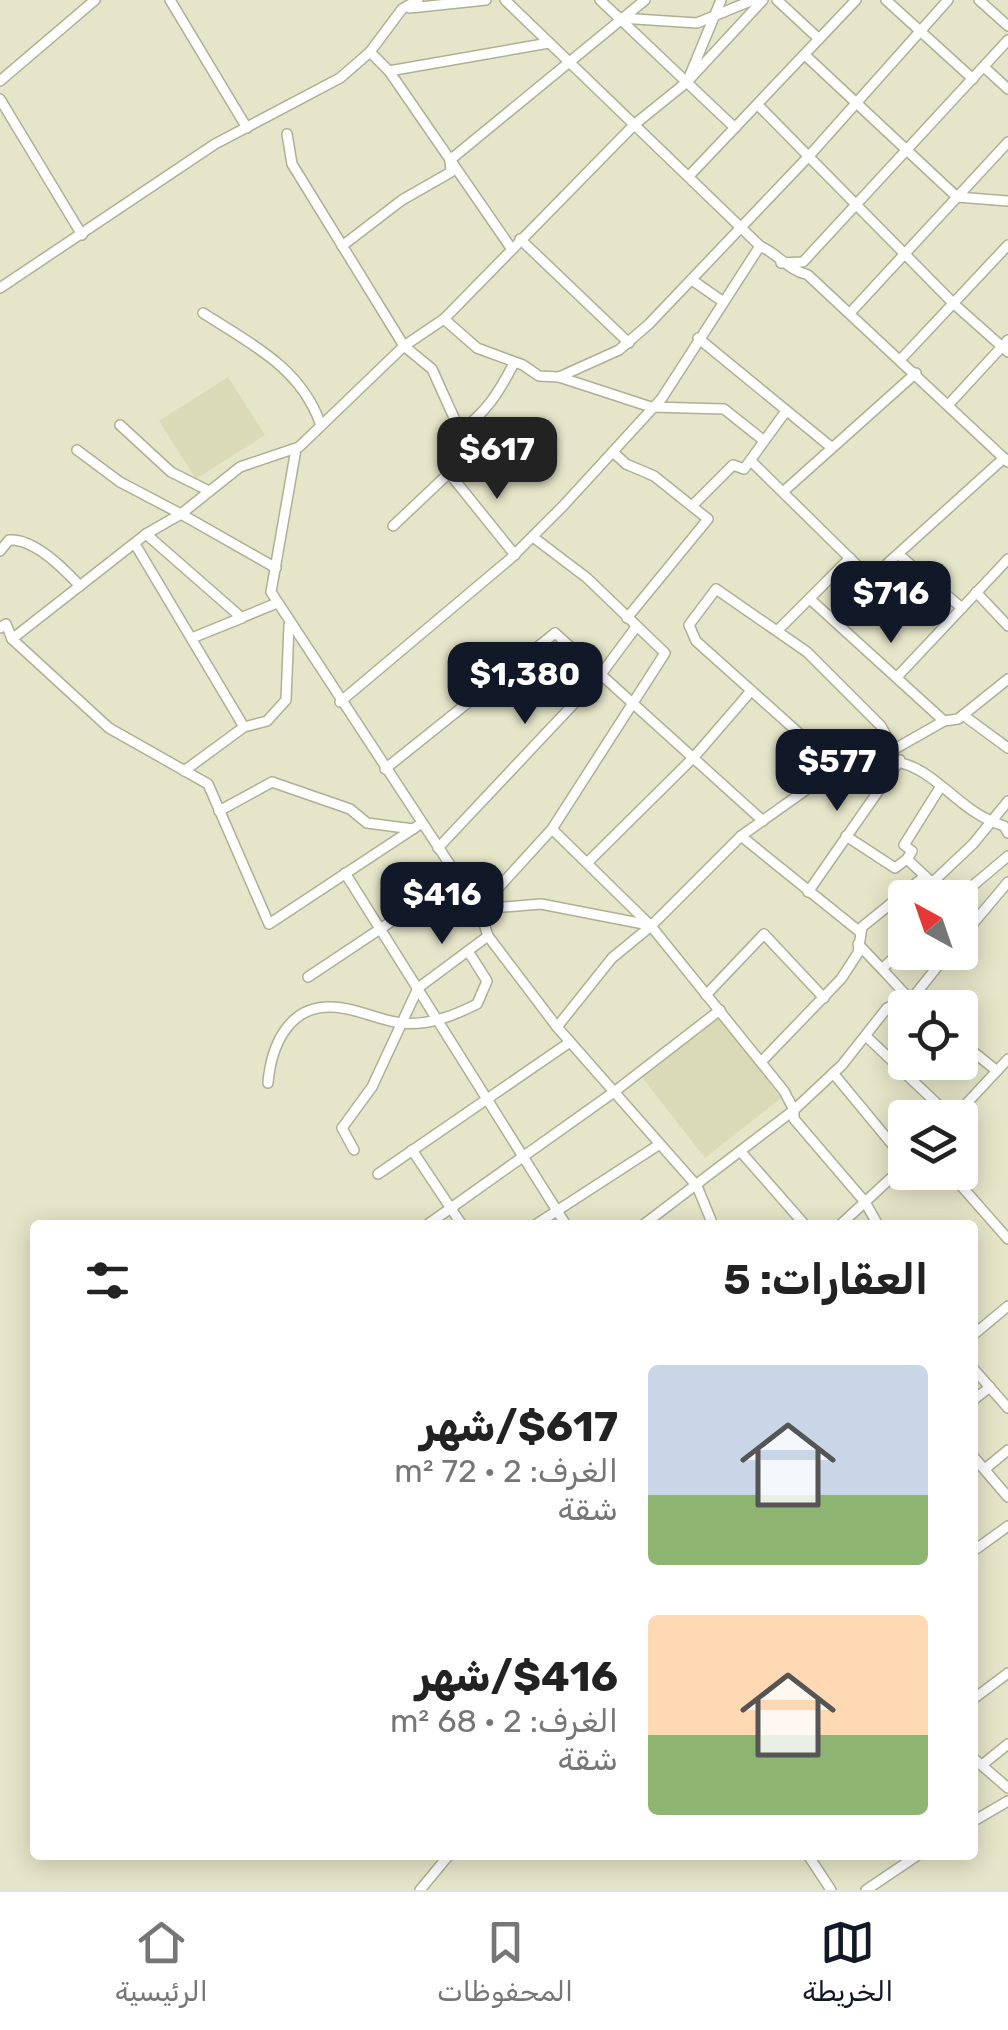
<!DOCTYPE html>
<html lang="ar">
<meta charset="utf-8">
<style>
:root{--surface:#fff;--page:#f6f6f6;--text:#222;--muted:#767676;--line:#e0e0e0;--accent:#111827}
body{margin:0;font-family:Rubik,Cairo,sans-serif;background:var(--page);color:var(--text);direction:rtl;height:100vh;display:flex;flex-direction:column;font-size:38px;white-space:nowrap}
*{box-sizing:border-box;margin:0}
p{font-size:32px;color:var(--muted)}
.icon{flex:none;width:55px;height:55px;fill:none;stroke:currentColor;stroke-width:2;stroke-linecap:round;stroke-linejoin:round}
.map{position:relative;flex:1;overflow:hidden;direction:ltr}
.sheet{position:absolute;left:30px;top:1220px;width:948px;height:640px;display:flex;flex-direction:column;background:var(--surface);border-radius:10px;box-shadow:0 5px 25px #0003;direction:rtl}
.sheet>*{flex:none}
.needle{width:65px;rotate:320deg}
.fabs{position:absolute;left:888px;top:880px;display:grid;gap:20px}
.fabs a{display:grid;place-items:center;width:90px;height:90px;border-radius:10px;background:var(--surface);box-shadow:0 5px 25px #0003;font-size:50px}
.price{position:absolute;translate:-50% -85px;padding:0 22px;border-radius:20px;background:var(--accent);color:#fff;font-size:32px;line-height:65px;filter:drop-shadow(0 2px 5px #0008)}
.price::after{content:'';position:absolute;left:50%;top:60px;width:30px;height:22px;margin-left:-15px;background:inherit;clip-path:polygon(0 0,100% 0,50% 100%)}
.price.on{background:#222;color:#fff}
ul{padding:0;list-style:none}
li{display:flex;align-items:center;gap:30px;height:250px;padding:0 50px}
li span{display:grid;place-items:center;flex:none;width:280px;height:200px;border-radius:10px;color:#555}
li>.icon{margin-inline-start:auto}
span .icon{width:120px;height:120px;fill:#fffc;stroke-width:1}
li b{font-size:42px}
h2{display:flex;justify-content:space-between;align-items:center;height:120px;padding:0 50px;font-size:42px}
.dock{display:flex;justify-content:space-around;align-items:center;height:140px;border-top:2px solid var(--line);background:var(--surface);font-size:28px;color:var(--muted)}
.dock a{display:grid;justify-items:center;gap:5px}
.dock .on{color:var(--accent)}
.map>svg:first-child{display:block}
.built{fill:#dbdab7}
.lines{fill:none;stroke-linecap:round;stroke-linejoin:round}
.minor-casing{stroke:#afaf94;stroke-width:12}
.minor{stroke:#fff;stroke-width:9}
</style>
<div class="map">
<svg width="1008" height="1890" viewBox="0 0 1008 1890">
<rect width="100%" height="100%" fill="#e5e5c9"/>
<!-- built -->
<g class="built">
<path d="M228,377l37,58 -69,44 -37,-58z"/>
<path d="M718,1014l63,84 -76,60 -64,-82z"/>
</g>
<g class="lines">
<!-- minor casing -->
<g class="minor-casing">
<g id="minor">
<path d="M170,0l77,128"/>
<path d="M505,0l255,246c20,9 26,23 48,29l200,187"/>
<path d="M600,0l135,128"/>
<path d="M777,0l42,39"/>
<path d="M886,0l87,79"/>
<path d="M979,0l29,26"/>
<path d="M410,8l76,-8"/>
<path d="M620,18l77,5 56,-23"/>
<path d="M370,52l19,19 122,177"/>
<path d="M805,55l152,142 51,4"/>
<path d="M984,67l24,22"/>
<path d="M389,71l160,-28"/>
<path d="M690,75l31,-75"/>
<path d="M0,81l95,-81"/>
<path d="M0,99l82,136"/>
<path d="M758,105l196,199 54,48"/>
<path d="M287,134l5,30 112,182 28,23 28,62 -11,42 -56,53"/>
<path d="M689,176l167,-176"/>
<path d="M520,239l109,104"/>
<path d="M342,246l60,-46 49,-28 -1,-12 195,-160"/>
<path d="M781,263l22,-1 205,-222"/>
<path d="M692,280l30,21"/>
<path d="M0,288l215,-144 125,-66 30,-26 32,-43 16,-9"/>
<path d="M203,313c47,30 98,55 117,110"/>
<path d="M850,313l158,-171"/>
<path d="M444,319l33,29 46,17 16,11 20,1 92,30 73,2 39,31"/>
<path d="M698,338l133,109"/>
<path d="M901,359l107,-114"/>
<path d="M559,377l60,-27 30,-26 160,-168 139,-156"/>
<path d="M950,403l58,-63"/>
<path d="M120,425l51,47 36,18"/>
<path d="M460,431c26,-18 39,-39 53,-66"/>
<path d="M296,449l-25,143 208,317 73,-80 113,-176 -78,-75 -54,-41"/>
<path d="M77,450l43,32 61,32 59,-47 59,-20 105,-101 40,-27 191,-195 52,-42 76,-82"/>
<path d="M613,452l13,12 28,12 54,43 -81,99"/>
<path d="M751,461l121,119"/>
<path d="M449,473l66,82"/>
<path d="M784,491l132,-118"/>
<path d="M692,506l41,-41 11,4 42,-58"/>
<path d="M146,534l96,84 -50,20 85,-35"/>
<path d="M135,544l109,183 23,-6 19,-21 3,-75"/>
<path d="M0,551l9,-11c25,-2 55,29 71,46"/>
<path d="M898,554l64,54"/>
<path d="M976,592l32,34"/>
<path d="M811,600l133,121"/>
<path d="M834,620l55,-58 115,-104"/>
<path d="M0,628l6,-4 6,15 134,-105 35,-20 95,54"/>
<path d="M779,629l71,-71"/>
<path d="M12,639l97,89 99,56 61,140 153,-101"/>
<path d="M897,677l111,-118"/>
<path d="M340,702l170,-143 53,-53 99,-108 98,-152"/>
<path d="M963,715l45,33"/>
<path d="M385,769l170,-136 208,188"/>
<path d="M184,771l60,-44"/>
<path d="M834,780l-33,-45 -105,-94 -7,-16 27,-36 91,63 74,74 6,11 -9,23c57,-1 73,50 126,66l4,7"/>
<path d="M219,811l53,-29 78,27 17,14 46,6"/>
<path d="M552,829l99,97 133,165 10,19v9l71,83 -25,23"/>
<path d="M741,836l119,96"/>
<path d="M846,836l49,32 12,-9"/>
<path d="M438,848l161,-171 37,-50"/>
<path d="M589,861l105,-104 57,-66"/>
<path d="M345,873l221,352"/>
<path d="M925,876l-18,-17 5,-8 -8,-6 37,-59"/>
<path d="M808,892l92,-132"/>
<path d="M958,898l50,-42"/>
<path d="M960,939l48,-57"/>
<path d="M858,944l24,25 23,-22"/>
<path d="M882,969l36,39"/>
<path d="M308,977l150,-100"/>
<path d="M706,995l58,-61 60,64"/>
<path d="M557,1027l-69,-91 -9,-27 62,-5 108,21"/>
<path d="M867,1037l85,81"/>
<path d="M960,1041l37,30"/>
<path d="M761,1062l80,-83 17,-26 4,-26 63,-51 6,6 5,-3 37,-35 35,-43"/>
<path d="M833,1073l72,87"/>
<path d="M268,1083c3,-36 20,-78 64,-76 22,0 46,13 69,16 27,3 52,-7 76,-19l10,-23 -19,-30"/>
<path d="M953,1118l55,-59"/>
<path d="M354,1150l-12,-22 30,-41 46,-99 70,-52"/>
<path d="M412,1150l50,75"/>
<path d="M741,1152l64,73"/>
<path d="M949,1172l59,67"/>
<path d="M378,1174l192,-132"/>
<path d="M427,1225l187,-133 106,-82"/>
<path d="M535,1225l125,-81"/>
<path d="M643,1225l151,-115 48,-45 45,-57 27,-12 35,-44"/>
<path d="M713,1225l-16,-39 -140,-159 55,-69 39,-32 90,-90 69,-49 37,-11 97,-55 14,-2 50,-40"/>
<path d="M878,1225l-13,-23 40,-37"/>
<path d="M972,1336l36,-30"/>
<path d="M972,1367l36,41"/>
<path d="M972,1401l18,-14"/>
<path d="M972,1455l36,42"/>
<path d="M985,1469l23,-19"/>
<path d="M972,1552l36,-26"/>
<path d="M972,1700l36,-27"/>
<path d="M972,1757l36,31"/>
<path d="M982,1765l26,-21"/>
<path d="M972,1822l36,-21"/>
<path d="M808,1855l23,35"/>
<path d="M420,1890l29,-35"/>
<path d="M866,1890l52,-35"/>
</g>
</g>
<!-- minor -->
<use href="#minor" class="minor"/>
</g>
</svg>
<div class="fabs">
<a><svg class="needle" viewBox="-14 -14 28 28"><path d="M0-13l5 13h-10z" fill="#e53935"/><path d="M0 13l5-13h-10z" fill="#767676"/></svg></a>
<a><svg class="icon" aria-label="locate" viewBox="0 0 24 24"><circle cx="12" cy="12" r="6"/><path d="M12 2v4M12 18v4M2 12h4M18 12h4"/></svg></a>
<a><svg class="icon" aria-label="layers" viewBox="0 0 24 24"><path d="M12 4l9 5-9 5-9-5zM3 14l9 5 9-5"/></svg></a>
</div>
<b class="price on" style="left:497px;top:502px">$617</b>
<b class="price" style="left:891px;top:646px">$716</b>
<b class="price" style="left:525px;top:727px">$1,380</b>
<b class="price" style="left:837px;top:814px">$577</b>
<b class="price" style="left:442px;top:947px">$416</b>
<section class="sheet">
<h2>العقارات: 5<svg class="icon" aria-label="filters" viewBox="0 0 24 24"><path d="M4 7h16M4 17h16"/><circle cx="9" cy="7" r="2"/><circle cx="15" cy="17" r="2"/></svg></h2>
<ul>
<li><span style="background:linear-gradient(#c9d6e8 65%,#8fb573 0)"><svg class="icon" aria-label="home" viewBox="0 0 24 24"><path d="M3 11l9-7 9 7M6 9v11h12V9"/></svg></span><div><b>$617/شهر</b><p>الغرف: 2 · 72 m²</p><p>شقة</p></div></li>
<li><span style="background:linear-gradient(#ffd9b3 60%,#8fb573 0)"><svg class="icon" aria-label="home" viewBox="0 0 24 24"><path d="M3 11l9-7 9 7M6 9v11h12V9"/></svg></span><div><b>$416/شهر</b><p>الغرف: 2 · 68 m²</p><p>شقة</p></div></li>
</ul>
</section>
</div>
<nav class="dock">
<a class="on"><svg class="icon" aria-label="map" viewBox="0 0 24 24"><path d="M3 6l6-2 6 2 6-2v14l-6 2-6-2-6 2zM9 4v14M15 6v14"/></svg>الخريطة</a>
<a><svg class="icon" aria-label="saved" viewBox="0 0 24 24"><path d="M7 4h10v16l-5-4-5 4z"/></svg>المحفوظات</a>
<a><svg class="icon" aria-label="home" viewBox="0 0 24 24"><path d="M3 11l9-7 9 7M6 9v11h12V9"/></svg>الرئيسية</a>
</nav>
